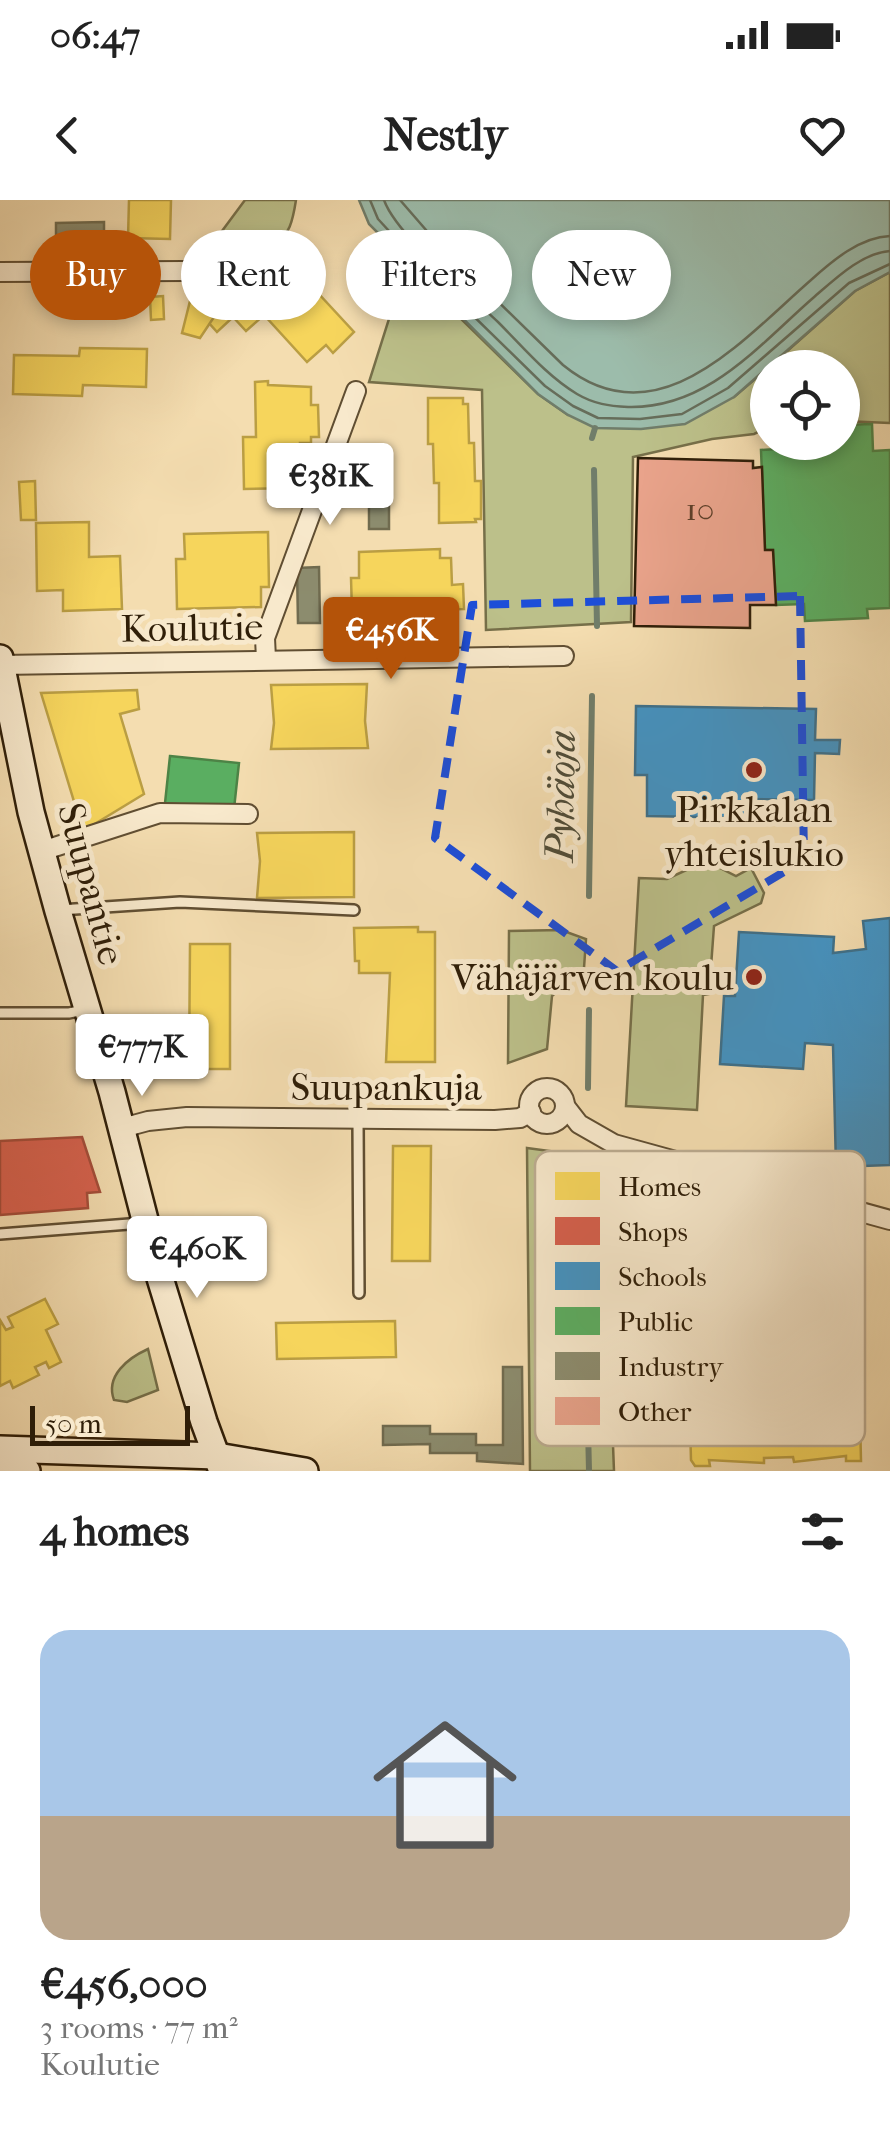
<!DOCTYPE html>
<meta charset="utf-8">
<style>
:root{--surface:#fff;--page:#f2f2f2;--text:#222;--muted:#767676;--accent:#b45309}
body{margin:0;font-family:"IM FELL French Canon",serif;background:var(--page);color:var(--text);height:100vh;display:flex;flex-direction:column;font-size:38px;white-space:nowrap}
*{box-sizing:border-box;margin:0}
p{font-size:32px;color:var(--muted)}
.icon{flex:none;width:55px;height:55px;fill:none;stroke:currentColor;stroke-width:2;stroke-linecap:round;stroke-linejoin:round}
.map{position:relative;height:1271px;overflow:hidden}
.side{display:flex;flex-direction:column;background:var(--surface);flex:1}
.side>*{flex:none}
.top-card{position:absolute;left:30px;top:30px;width:830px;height:90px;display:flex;gap:20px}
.buttons{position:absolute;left:750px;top:150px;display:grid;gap:20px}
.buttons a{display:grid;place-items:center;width:110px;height:110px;border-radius:50%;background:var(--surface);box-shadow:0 5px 15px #0003;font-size:50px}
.scale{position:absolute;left:30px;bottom:25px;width:160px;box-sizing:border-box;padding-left:10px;border:5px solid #2f1e08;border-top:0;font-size:28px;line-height:35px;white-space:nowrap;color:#2f1e08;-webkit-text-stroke:8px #f8e9cc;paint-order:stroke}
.price{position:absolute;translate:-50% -85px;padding:0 22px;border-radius:10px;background:#fff;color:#222;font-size:32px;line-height:65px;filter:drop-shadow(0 2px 5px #0008)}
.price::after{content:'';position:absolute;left:50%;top:60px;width:30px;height:22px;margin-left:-15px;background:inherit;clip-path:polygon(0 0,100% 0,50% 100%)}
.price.selected{background:var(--accent);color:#fff}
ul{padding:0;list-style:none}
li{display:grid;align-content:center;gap:20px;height:530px;padding:0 40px}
li span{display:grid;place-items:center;height:310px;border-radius:30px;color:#555}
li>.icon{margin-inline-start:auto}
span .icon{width:180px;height:180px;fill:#fffc;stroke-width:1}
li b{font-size:42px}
h2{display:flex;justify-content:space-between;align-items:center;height:120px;padding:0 40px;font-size:42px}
.tag{padding:0 35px;border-radius:45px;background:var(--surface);box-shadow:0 5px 15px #0003;font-size:35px;line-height:90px}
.tag.selected{background:var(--accent);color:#fff}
.status{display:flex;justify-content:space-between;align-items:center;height:70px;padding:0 50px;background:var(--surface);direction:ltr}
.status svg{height:28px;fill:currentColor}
header{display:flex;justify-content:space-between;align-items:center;height:130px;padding:0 40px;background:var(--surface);font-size:45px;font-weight:700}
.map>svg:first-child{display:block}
.green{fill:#bcc08a;stroke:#766f49;stroke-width:2.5}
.water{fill:#9cbcab;stroke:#707d6a;stroke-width:2.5}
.homes{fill:#f6d55c;stroke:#ba9e43;stroke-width:2.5}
.shops{fill:#d6604d;stroke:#a44c38;stroke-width:2.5}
.schools{fill:#4393c3;stroke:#3d708b;stroke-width:2.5}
.public{fill:#5aae61;stroke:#4d8346;stroke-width:2.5}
.industry{fill:#8c8c6e;stroke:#706b4f;stroke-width:2.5}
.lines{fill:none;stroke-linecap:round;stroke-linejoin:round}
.shore{stroke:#666d5a;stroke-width:2.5}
.stream{stroke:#707d6a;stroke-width:6}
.building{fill:#e9a38b;stroke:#2f1e08;stroke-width:2.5}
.lane-casing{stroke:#604e32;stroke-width:14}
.street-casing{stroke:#604e32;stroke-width:22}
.secondary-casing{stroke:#2f1e08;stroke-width:30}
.lane{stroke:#f8e9cc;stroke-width:9}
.street{stroke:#f8e9cc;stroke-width:18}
.secondary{stroke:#f8e9cc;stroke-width:25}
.marked{fill:none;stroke:#1d4ed8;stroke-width:8;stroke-dasharray:20 12;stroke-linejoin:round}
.poi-dot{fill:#8f2418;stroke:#f8e9cc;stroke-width:4}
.labels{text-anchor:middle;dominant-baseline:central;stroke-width:10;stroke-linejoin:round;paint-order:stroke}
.number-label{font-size:32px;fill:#5e3f29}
.street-label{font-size:38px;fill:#2f1e08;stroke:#f8e9cc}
.poi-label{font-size:38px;fill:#2f1e08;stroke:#f8e9cc}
.water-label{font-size:40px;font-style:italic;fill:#504d39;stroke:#f8e9cc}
.key{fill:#f8e9cc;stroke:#bcac91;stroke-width:2.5}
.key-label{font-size:28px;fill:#2f1e08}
</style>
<div class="status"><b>06:47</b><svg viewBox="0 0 49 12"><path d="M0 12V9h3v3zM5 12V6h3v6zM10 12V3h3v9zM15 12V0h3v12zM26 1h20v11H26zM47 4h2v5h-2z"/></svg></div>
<header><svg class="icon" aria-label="back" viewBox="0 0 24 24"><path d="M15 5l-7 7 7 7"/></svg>Nestly<svg class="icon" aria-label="heart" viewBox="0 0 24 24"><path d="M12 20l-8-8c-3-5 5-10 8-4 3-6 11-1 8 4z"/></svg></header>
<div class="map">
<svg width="890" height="1271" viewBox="0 0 890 1271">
<rect width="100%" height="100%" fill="#f4ddb0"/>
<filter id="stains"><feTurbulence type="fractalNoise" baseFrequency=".002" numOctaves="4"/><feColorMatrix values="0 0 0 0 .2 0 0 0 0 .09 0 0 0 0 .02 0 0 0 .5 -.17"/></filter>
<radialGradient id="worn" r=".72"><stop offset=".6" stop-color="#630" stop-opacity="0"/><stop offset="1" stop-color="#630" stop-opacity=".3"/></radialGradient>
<!-- green -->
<g class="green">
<path d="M245,0h51c-3,19 -6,37 -24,46l-70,12z"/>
<path d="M406,65l132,129 30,21 166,-18 34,-29 -1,60 -13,6 -42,5 -79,18 -2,165 -145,8 -4,-240 -113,-8z"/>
<path d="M890,72v151l-47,-2 -1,-53h-74l87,-77z"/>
<path d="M706,661l30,15 15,-8 13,25 -3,10 -47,23 -5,68 -6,1 -6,115 -71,-4 13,-228 28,1z"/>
<path d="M561,730l25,9 -2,29 -32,28 -5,53 -39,14 1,-132z"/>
<path d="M527,948l75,10 12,313h-84z"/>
<path d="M148,1149l10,41 -31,12 -13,-2c-9,-24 14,-42 34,-51z"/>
</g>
<!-- water -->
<path class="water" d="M359,0h531v72l-35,19 -121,106 -49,27 -44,5 -46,-1 -27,-13 -30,-21 -169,-170z"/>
<!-- homes -->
<g class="homes">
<path d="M129,0h42l-1,39 -42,-1z"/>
<path d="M251,79l13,15 15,-14 12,13 14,-14 49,53 -21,21 -7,-8 -19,17 -43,-47 -18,16 -13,-14 -16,15 -8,-9 8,-13z"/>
<path d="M163,96l1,23 -13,1 -1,-23z"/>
<path d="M191,97l31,8 -22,33 -18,-5z"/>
<path d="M80,148l67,1 -1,38 -63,-2 -1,11 -69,-2 1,-39 65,1z"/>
<path d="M268,181v4l43,2v18h7l1,32h-8v6h-11l1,45 -57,1 -1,-52h13l-1,-55z"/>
<path d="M428,198h35v6h5l1,39h5l1,38h6v38h-6l1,3 -37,1v-40h-5l-1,-39h-5z"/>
<path d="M35,281l1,39h-15l-2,-38z"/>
<path d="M89,322v35l31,-1 2,53 -59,2v-21l-26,1 -1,-68z"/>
<path d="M268,332l1,55h-8v20l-84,2 -1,-50h9l-1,-25z"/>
<path d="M440,349v9h11l1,27 11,-1 1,25 -112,3 -1,-34h8v-26z"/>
<path d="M367,484l-2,37 3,27 -97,1 3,-26 -3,-38z"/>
<path d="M137,490l2,19 -19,5 24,80 -61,37 -42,-138z"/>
<path d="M354,632v65l-97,1 3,-37 -3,-28z"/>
<path d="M418,727v5h17v130h-49l4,-89h-31v-12h-4l-1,-33z"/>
<path d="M190,744h40v125h-41z"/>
<path d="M393,946h38l-1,115h-38z"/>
<path d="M45,1099l13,25 -12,6 15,32 -12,6 -3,-6 -11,5 4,8 -26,13 -3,-7 -10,5v-66l6,10 7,-3 -5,-10z"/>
<path d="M395,1121l1,36 -119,2 -1,-36z"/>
<path d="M860,1217l1,44h-15v-5l-52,6 -1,-5 -29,1v5l-55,-3 1,6h-15l-4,-6 -1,-37z"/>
</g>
<!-- shops -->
<path class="shops" d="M82,937l18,55 -13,1 1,15 -88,7v-74z"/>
<!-- schools -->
<g class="schools">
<path d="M636,506l180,3 -1,31h25l-1,14 -24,-1 -1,47 -62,-1v19l-105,-2v-41h-12z"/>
<path d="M890,718v247l-54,2 -3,-122 -28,-2 -2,26 -83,-5 4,-68h11l4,-64 95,5 -1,16 33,-4 -3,-28z"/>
</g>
<!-- public -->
<g class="public">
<path d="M872,224l1,27 17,-1v158l-23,1 1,9 -63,3 -1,-17 -28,1 -3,-55h-8l-4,-100 31,-2v-6h50v-17z"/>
<path d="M170,556l69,7 -5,46 -69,-6z"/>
</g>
<!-- industry -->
<g class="industry">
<path d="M104,22v27h-48v-26z"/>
<rect x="369" y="297" width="20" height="32"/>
<path d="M319,367l1,56h-22l-1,-55z"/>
<path d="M503,1167h19l1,97 -46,-3v-8h-47v-9l-47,1v-19h47v8h46v11h27z"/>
</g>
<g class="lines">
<!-- shore -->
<g class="shore">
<path d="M370,0l8,19 35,38 132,129 28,20 25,12 42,1 42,-5 46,-26 121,-105 41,-19"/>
<path d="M384,0c13,36 84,93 114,122 25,25 49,54 79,72 17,10 32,12 51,13 79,2 130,-61 185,-109 21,-18 48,-45 77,-47"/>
<path d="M400,0l33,38 130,127c94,77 179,-25 248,-85 21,-19 49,-43 79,-44"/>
</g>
<!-- stream -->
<g class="stream">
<path d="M592,238l3,-10"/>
<path d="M594,270l3,156"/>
<path d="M589,696l3,-200"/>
<path d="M588,888l1,-78"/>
<path d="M582,968l7,303"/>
</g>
</g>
<!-- building -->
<path class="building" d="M638,258l115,3v7l9,-1 3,83h8l3,55h-26v23l-116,-2z"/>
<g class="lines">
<!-- lane casing -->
<g class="lane-casing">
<g id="lane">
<path d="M60,710l120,-8 174,8"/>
<path d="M0,813h69l15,-3"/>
<path d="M358,920l1,173"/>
<path d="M0,1034l142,-11"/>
</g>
</g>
<!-- street casing -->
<g class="street-casing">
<g id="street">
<path d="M0,72l185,-1"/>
<path d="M266,459l-1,-21 91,-247"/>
<path d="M1,465l563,-9"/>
<path d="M42,651l118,-38 88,1"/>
<circle cx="547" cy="906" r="18"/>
<path d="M565,906l14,18 35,20 276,76"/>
<path d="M122,928l26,-7 39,-4 308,3 25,-2 11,-6"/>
</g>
</g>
<!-- secondary casing -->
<g class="secondary-casing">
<g id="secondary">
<path d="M0,458l31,154 27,99 54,181 48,186 44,144 18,49"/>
<path d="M0,1249l217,7 88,15"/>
<path d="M0,1270l27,1"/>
</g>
</g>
<!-- lane -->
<use href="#lane" class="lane"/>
<!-- street -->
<use href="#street" class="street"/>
<!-- secondary -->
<use href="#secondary" class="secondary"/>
</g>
<!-- marked area -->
<path class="marked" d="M800,396l4,264 -187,111 -182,-133 37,-233z"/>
<!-- markers -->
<g class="poi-dot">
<circle cx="754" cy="570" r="10"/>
<circle cx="754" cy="777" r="10"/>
</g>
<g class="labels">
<!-- number labels -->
<g class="number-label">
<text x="700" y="309">10</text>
</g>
<!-- street labels -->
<g class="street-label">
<text transform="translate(192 428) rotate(-1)">Koulutie</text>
<text transform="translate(91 684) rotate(75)">Suupantie</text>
<text x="386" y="887">Suupankuja</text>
</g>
<!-- poi labels -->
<g class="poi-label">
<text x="754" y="609">Pirkkalan<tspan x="754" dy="44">yhteislukio</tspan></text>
<text x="734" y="777" text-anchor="end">Vähäjärven koulu</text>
</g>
<!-- water labels -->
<g class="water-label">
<text transform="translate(561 596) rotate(-89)">Pyhäoja</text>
</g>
</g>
<!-- legend -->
<rect x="535" y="951" width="330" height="295" rx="15" class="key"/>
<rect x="555" y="972" width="45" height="28" fill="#f6d55c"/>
<rect x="555" y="1017" width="45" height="28" fill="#d6604d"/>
<rect x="555" y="1062" width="45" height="28" fill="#4393c3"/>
<rect x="555" y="1107" width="45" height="28" fill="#5aae61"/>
<rect x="555" y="1152" width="45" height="28" fill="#8c8c6e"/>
<rect x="555" y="1197" width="45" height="28" fill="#e9a38b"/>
<g class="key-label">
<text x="618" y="996">Homes</text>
<text x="618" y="1041">Shops</text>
<text x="618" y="1086">Schools</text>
<text x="618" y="1131">Public</text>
<text x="618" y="1176">Industry</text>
<text x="618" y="1221">Other</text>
</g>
<rect width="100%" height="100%" filter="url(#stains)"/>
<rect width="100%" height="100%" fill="url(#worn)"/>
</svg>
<div class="buttons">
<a><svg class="icon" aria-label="locate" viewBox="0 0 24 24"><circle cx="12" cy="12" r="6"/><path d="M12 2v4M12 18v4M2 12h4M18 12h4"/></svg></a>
</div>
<div class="scale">50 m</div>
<b class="price" style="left:330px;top:328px">€381K</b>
<b class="price selected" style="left:391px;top:482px">€456K</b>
<b class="price" style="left:142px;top:899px">€777K</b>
<b class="price" style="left:197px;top:1101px">€460K</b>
<div class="top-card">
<a class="tag selected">Buy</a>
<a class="tag">Rent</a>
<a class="tag">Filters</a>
<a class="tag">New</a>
</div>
</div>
<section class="side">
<h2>4 homes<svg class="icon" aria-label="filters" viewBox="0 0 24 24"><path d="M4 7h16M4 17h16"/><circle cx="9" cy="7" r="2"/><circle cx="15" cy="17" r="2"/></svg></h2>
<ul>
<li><span style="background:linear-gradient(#a9c7e8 60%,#b9a48a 0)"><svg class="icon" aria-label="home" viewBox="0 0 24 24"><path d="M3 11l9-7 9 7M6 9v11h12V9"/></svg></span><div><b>€456,000</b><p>3 rooms · 77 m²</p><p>Koulutie</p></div></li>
</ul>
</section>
